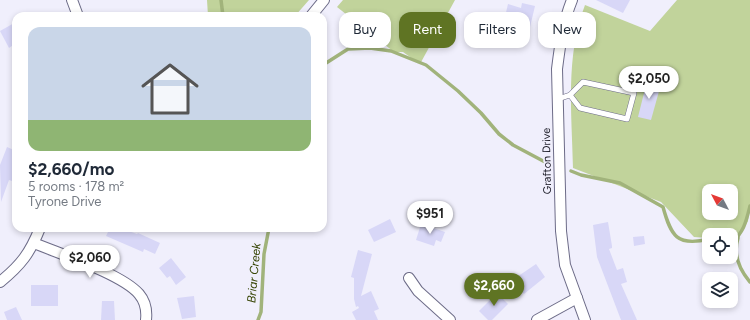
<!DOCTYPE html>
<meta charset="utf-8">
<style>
:root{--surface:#fff;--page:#f2f2f3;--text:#1f2937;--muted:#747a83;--line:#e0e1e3;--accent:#5f7423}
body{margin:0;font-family:Figtree,sans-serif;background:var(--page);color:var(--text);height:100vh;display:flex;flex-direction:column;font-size:15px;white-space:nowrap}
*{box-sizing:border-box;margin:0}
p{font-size:13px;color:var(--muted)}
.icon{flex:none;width:22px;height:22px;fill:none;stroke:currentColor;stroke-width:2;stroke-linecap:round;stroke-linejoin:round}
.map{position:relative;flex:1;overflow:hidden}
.details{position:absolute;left:12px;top:12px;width:315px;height:220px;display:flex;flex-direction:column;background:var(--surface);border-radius:12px;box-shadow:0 2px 6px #0003}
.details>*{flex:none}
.top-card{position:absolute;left:339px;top:12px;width:351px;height:36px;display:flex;gap:8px}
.needle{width:26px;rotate:311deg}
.buttons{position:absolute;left:702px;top:184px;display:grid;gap:8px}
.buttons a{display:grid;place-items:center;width:36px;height:36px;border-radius:8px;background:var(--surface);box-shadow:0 2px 6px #0003;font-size:20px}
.price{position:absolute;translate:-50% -34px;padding:0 9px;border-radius:14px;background:#fff;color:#222;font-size:13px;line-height:26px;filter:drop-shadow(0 1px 2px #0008)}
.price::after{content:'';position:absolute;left:50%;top:24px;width:12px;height:9px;margin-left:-6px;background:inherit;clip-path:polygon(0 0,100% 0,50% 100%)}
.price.active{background:var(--accent);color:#fff}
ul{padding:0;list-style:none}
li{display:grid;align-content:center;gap:8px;height:212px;padding:0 16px}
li+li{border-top:1px solid var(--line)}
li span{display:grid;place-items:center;height:124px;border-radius:12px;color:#555}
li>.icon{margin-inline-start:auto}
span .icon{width:72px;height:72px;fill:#fffc;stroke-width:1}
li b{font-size:17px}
.chip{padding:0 14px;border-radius:12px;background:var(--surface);box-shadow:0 2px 6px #0003;font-size:14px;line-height:36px}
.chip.active{background:var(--accent);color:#fff}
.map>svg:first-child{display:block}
.green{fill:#c1d39b;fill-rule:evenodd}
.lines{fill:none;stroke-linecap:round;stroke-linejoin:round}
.stream{stroke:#a1b37b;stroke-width:3.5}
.building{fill:#d8d7f7}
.service-casing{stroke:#6d6c88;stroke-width:6}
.minor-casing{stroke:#6d6c88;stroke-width:12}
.service{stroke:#fff;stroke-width:5}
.minor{stroke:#fff;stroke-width:10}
.labels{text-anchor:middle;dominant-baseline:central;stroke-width:3.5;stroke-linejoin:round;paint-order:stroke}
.street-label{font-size:11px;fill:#20202b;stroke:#f0effc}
.water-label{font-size:12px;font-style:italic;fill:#374504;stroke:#f0effc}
</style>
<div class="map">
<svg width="750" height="320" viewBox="0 0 750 320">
<rect width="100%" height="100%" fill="#f0effc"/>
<!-- green -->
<g class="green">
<path d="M207,0h102l-14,16h-87z"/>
<path d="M343,0h112l-35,64 -17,-12h-9l-57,-45z"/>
<path d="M677,0h73v205l-2,16 -11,20h-6v-6h-22v3l-15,-1 -33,-35 -88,-34c-1,-54 -8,-112 12,-163l65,26zM709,191h22v22h-22z"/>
</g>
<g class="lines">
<!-- stream -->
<g class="stream">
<path d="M221,0l2,16"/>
<path d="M323,65l25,-16 22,-1 21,3 35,14 32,26 23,22 18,21 14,11 32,17"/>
<path d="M571,171l10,4 39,8 43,24c8,29 14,40 46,32"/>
<path d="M738,238c-5,16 1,31 12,44"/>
<path d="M731,243c13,-11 15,-21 19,-37"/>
<path d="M258,320l3,-8 3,-58 5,-26"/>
</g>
</g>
<!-- building -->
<g class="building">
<path d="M596,0h34l-7,13z"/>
<path d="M522,3l13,3 -5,21 -26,-6 4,-17 13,4z"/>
<path d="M16,22v21l-7,5 -9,-17z"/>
<path d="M647,81l14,3 -10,36 -13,-3z"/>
<path d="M7,147l9,4v21l-4,9 -3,-1 -8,22 -1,-37z"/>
<path d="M390,219l6,13 -22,10 -6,-12z"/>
<path d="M608,222l4,24v2l-3,1 8,21 6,-2 4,14 -6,2 16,36h-16l-24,-63 -4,-32z"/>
<path d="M421,224l24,8 -4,10 -5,-2 -2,6 -18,-6z"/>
<path d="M110,228h10l17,6 1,-1 22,10 -5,11 -11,-5 -1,3 -37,-16z"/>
<path d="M644,236l1,8 -11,2 -1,-9z"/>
<path d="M358,250l14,4 -11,42 10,-5 8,18 -5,2 4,9h-22l-4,-8 7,-4 -1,-2 -2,1 -2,-8v-21l-3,-1z"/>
<path d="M171,258l15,19 -10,8 -6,-9 -3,2 -8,-10z"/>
<path d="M536,264l9,13 -21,17 -10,-15z"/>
<path d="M474,276l7,6 -6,7 -7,-6z"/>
<rect x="31" y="285" width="27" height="21"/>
<path d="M497,293l11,11 -16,16h-4l-9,-9z"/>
<path d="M194,296l2,21 -14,2 -5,-21z"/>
<path d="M102,301h12l1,19h-14z"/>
<path d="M16,307l6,13h-15l-3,-8z"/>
</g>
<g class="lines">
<!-- service casing -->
<g class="service-casing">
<path id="service" d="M558,99l12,-4 13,-13 51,11 -7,26 -47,-11 -10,-13"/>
</g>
<!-- minor casing -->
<g class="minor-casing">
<g id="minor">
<path d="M72,0l6,16"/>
<path d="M572,0c-9,22 -12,45 -15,69l4,162 4,34 20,55"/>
<path d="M311,16l13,-16"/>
<path d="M34,243c26,11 88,31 105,51 6,7 8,17 7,26"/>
<path d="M409,278l9,13 32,29"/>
<path d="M0,282c21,-17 30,-29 40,-54"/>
<path d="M537,320l40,-22"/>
</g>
</g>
<!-- service -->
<use href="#service" class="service"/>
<!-- minor -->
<use href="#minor" class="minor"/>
</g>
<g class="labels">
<!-- street labels -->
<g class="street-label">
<text transform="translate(547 161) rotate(-91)">Grafton Drive</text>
</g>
<!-- water labels -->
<g class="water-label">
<text transform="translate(254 273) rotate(-85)">Briar Creek</text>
</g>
</g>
</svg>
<div class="buttons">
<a><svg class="needle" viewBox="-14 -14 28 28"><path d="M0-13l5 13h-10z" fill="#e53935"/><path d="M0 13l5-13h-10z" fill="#747a83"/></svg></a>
<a><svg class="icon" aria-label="locate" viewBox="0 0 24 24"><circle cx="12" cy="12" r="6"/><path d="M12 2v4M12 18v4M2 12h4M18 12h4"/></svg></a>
<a><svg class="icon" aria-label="layers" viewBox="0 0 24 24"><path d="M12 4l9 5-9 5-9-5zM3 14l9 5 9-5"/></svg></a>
</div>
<b class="price" style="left:649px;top:100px">$2,050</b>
<b class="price" style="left:430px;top:235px">$951</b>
<b class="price" style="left:90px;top:279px">$2,060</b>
<b class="price active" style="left:494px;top:307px">$2,660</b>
<div class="top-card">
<a class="chip">Buy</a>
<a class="chip active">Rent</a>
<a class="chip">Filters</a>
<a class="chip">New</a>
</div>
<section class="details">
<ul>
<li><span style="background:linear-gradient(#c9d6e8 75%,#8fb573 0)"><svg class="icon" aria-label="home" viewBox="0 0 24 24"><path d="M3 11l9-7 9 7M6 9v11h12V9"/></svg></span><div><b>$2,660/mo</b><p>5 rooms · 178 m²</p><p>Tyrone Drive</p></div></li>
</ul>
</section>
</div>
